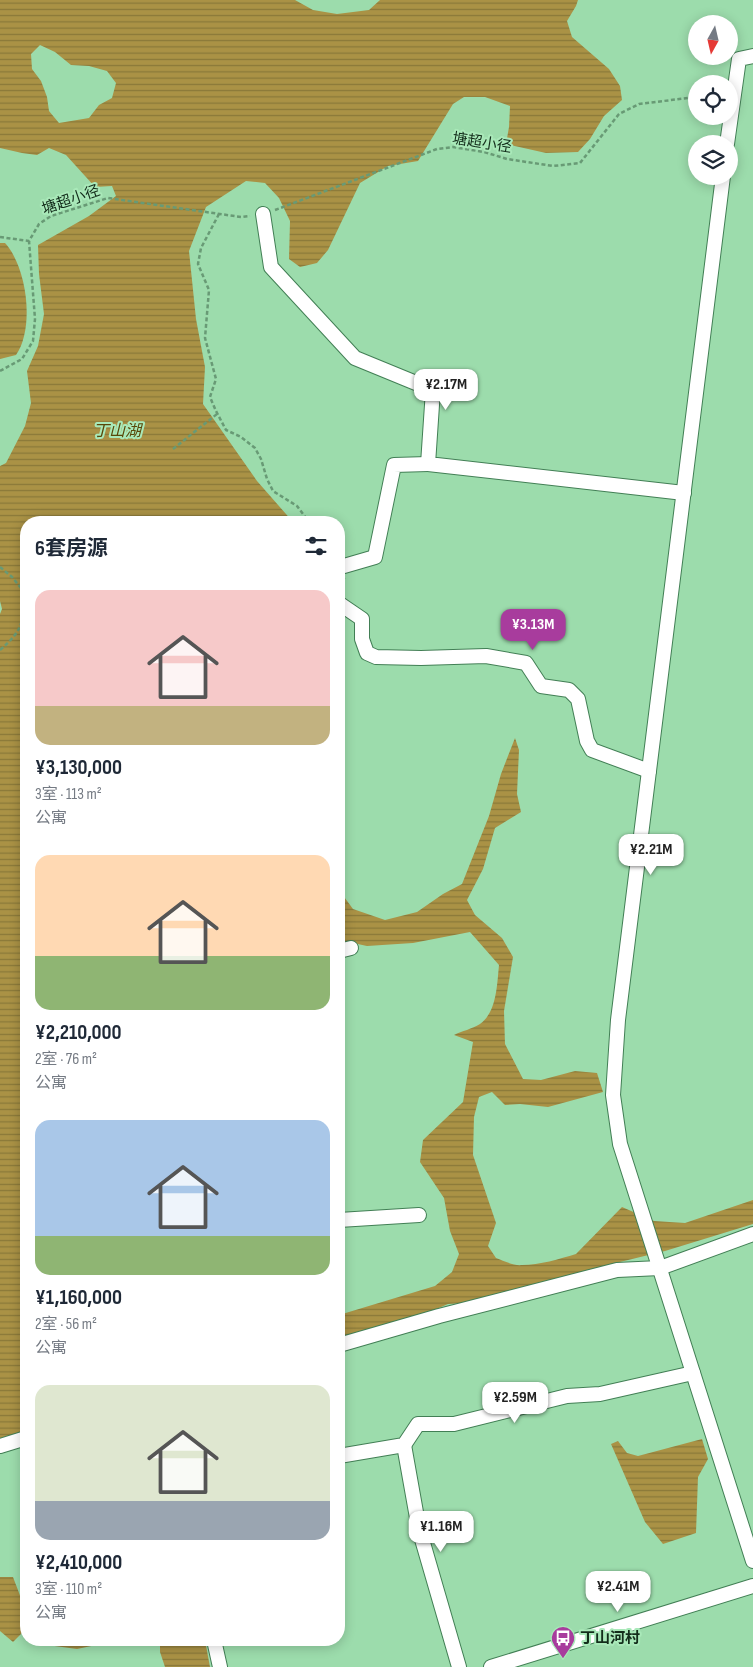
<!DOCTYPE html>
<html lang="zh">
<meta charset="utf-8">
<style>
:root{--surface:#fff;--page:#f6f6f7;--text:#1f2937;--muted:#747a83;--accent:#a83c9d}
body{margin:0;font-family:"Sofia Sans Condensed","Noto Sans SC",sans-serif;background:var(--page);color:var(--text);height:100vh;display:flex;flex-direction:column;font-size:19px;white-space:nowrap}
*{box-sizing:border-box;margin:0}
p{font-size:16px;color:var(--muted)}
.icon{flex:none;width:28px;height:28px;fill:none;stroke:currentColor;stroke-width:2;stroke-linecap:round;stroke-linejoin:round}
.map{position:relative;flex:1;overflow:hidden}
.panel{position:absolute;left:20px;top:516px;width:325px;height:1130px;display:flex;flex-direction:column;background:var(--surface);border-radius:20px;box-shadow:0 2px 12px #0003}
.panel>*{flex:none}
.needle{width:32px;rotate:188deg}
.tools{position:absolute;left:688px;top:15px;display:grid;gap:10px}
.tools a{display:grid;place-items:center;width:50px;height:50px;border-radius:50%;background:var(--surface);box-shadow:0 2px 12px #0003;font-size:25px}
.price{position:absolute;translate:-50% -42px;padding:0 11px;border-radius:10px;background:#fff;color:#222;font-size:16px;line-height:32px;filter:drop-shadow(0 1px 2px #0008)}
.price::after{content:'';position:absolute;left:50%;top:30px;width:15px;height:11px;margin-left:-8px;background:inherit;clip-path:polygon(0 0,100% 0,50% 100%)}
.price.selected{background:var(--accent);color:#fff}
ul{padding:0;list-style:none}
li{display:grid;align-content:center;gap:10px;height:265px;padding:0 15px}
li span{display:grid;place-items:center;height:155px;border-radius:15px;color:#555}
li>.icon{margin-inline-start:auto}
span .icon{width:90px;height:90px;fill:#fffc;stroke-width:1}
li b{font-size:21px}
h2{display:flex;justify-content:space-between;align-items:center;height:60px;padding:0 15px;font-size:21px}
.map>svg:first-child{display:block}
.water{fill:url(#water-rules);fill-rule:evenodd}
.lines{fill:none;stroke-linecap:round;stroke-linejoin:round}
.minor-casing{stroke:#427f55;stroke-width:16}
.path{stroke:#689a75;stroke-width:2.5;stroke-dasharray:4 2.5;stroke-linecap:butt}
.minor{stroke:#fff;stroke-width:14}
.labels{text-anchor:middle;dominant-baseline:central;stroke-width:4;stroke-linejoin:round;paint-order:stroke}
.street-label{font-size:15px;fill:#132d1b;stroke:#a9e9b9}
.poi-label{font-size:15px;font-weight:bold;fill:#132d1b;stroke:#a9e9b9;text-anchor:start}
.water-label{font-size:16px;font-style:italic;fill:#594809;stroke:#a9e9b9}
</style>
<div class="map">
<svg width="753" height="1667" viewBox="0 0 753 1667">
<defs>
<pattern id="water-rules" width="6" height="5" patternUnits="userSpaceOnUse" patternTransform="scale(1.25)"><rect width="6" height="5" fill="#aa9245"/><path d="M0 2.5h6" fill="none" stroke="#897839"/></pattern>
</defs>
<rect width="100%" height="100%" fill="#9cdcac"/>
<!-- water -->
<g class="water">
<path d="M0,0h295l18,10 24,4 32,-4 11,-10h198l-2,6 -9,15 5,16 37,32 11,17 2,14 -18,16 -14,23 -12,13 -32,1 -40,-9 3,-17 1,-21 -25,-9h-21l-11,7 -35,57 -30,5 -28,17 -32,67 -11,13 -17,4 -11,-8 1,-38 -11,-23 -14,-15 -19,-2 -40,26 -17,44 7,68 9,48 -2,37 54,77 36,41h-267v911l-26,10v-829l2,-5 -2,-8v-135l6,-3 19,-37 6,-23 -4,-32 11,-25 6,-32 -5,-40 -1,-29 51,-29 27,-20 -4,-10 -17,1 -29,-32 -17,-7 -12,7 -15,-2 -22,-5zM40,45l15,7 16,13 18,1 18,5 9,12 -4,15 -13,7 -10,13 -30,5 -10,-12 -2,-14 -6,-16 -9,-12 -1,-15z"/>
<path d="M0,243h5c22,24 30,85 11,112l-16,4z"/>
<path d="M515,738l4,12 -2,44 4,18 -26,16 -12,41 -16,31 8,15 27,23 11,19 -9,54 1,33 18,35 18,1 34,-9 22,2 6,19 -55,15 -28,-3 -15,1 -13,-13 -13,5 -5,20 -1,38 23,68 -8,23 8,12c8,3 18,8 26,7 18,0 37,-6 54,-11l46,-47 32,14 31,2 68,-23v24l-88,27 -78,19 -69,30 -70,4 -51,22 -58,15v-26l96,-29 17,-14 7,-18 -9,-23 -6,-33 -24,-36 3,-22 40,-38 10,-60 -19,-7c8,-4 18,-6 26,-11 17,-12 17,-40 19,-59l-29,-33 -57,11 -46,3 -14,-3 -14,3v-56l14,19 32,11 32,-8 26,-18 19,-10 27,-68 12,-42z"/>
<path d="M702,1439l6,20 -10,18 -2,56 -33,11 -18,-22 -34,-78 7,-3 9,12 11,3z"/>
<path d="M0,1577h13l11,29 2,23 -13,13 -13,-11z"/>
<path d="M43,1640h77l-43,9 -30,-4z"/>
<path d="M160,1640h45l5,27h-45l-5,-15z"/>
</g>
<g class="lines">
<!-- minor casing -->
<g class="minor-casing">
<g id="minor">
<path d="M727,144l12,-85 14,-3"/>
<path d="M723,176l-105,844 -5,75 7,49 133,417"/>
<path d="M263,214l8,53 84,91 78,32 -5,74 256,29"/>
<path d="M344,566l31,-9 19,-92 34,-1"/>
<path d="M340,604l22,15v20l5,14 9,4 45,1 65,-2 40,7 15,23 28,4 9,9 9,42 5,9 57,21"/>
<path d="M339,951l12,-3"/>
<path d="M339,1220l80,-5"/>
<path d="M339,1345l100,-29 178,-46 43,-2 93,-34"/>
<path d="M404,1445l15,84 40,138"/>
<path d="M0,1446l26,-8"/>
<path d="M339,1456l65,-11 14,-21h36l113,-28 33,-2 93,-21"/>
<path d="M214,1640l6,27"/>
<path d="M491,1667l262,-81"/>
</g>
</g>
<!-- path -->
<g class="path">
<path d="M275,210l162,-61 16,-2 31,5 23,7 46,7 27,-3 39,-49 20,-10 57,-7"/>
<path d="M219,214l-18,34 -3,16 11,26 -4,48 11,41 -6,18 6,14 10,19 15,7 14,11 6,11 6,20 6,12 24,15 12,16"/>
<path d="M0,237l29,4 10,-17 12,-8 57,-18 133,19 9,-1"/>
<path d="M0,371l22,-12 11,-18 2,-22 -6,-78"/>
<path d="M173,449l44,-35"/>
<path d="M0,567l12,10 14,17"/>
<path d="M343,592l1,-14"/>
<path d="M0,650c23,-20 22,-26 26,-55"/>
</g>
<!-- minor -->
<use href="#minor" class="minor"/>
</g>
<!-- icons -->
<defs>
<g id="bus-pin" transform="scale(1.25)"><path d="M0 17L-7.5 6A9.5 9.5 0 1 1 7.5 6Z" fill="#a83c9d" stroke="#a9e9b9"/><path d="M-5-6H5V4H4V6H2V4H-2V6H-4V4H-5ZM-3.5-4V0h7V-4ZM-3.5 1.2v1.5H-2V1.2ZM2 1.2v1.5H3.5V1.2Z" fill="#fff"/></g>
</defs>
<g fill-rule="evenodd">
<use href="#bus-pin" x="563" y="1638"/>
</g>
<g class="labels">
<!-- street labels -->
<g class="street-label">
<text transform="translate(482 143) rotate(9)">塘超小径</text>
<text transform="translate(71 200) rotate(-19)">塘超小径</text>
</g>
<!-- poi labels -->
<g class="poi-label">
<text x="580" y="1638">丁山河村</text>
</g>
<!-- water labels -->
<g class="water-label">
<text x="117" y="431">丁山湖</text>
</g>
</g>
</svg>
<div class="tools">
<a><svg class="needle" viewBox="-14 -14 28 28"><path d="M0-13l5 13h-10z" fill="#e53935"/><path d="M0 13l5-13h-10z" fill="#747a83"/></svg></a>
<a><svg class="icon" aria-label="locate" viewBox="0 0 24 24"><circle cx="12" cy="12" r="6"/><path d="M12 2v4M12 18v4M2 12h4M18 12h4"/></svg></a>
<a><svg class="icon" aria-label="layers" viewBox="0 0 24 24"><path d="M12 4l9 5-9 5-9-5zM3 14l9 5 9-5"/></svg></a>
</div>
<b class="price" style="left:446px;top:411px">¥2.17M</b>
<b class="price selected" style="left:533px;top:651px">¥3.13M</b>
<b class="price" style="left:651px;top:876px">¥2.21M</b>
<b class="price" style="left:515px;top:1424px">¥2.59M</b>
<b class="price" style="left:441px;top:1553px">¥1.16M</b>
<b class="price" style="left:618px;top:1613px">¥2.41M</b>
<section class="panel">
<h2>6套房源<svg class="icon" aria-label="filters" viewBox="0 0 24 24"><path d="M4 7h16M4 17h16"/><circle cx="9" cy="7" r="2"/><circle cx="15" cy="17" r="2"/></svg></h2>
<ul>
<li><span style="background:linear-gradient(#f6c9c9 75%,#c2b280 0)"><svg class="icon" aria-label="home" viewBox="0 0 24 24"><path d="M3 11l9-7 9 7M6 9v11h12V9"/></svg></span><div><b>¥3,130,000</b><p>3室 · 113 m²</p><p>公寓</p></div></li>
<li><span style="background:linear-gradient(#ffd9b3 65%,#8fb573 0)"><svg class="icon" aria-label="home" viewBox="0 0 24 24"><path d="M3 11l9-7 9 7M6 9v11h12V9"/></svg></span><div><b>¥2,210,000</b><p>2室 · 76 m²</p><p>公寓</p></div></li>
<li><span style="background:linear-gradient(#a9c7e8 75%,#8fb573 0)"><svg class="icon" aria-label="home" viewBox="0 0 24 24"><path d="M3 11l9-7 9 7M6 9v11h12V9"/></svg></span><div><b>¥1,160,000</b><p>2室 · 56 m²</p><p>公寓</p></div></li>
<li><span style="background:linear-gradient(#dfe7d0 75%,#9aa5b1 0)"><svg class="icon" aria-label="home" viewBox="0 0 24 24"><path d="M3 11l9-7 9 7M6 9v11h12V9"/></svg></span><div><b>¥2,410,000</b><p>3室 · 110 m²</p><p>公寓</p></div></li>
</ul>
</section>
</div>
